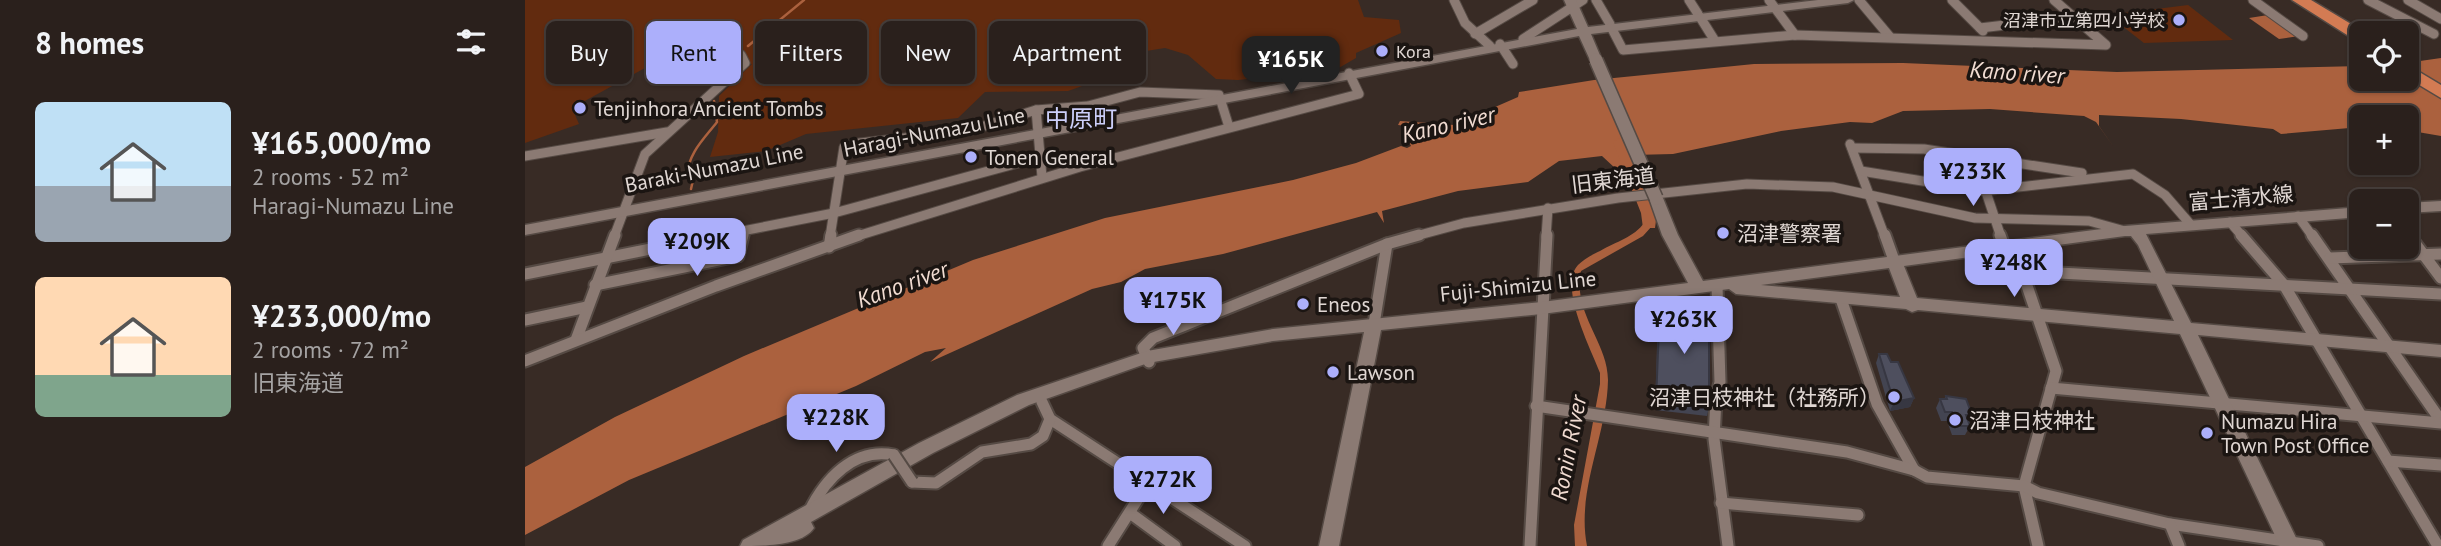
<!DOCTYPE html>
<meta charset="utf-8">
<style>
:root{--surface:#2a201c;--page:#362d29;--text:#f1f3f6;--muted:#a5a3a3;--line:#463e3b;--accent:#acaffb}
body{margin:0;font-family:"PT Sans","Noto Sans JP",sans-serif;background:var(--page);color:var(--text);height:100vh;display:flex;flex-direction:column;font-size:26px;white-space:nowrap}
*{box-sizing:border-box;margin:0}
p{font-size:23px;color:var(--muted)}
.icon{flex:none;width:38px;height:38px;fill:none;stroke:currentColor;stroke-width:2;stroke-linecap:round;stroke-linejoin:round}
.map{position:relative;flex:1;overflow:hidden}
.sheet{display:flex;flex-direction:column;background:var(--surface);width:525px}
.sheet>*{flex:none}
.guide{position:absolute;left:21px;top:21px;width:665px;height:63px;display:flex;gap:14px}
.fabs{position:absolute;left:1824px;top:21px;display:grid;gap:14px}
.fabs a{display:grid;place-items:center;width:70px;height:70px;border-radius:10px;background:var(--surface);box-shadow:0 2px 5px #0004,0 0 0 2px var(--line);font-size:35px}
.price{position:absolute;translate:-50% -60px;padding:0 16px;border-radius:14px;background:var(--accent);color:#111;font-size:23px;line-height:46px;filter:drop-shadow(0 2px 4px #0008)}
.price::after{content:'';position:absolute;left:50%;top:42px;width:21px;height:16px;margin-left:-10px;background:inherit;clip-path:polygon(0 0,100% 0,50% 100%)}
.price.current{background:#222;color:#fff}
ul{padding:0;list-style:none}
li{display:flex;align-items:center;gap:21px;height:175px;padding:0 35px}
li span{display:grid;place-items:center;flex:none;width:196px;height:140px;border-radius:10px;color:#555}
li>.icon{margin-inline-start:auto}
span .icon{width:84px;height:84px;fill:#fffc;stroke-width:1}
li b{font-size:30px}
h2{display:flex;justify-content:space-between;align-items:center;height:84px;padding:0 35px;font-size:30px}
.tag{padding:0 24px;border-radius:10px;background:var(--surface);box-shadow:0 2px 5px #0004,0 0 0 2px var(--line);font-size:24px;line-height:63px}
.tag.current{background:var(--accent);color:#111}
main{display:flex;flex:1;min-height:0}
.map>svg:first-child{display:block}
.green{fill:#622b0f}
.water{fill:#ab613e}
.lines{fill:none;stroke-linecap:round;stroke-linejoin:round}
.stream{stroke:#ab613e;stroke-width:2.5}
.river{fill:#ab613e;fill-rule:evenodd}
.street-far1-casing{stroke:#554a44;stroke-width:11}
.street-casing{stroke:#554a44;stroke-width:15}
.secondary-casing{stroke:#554a44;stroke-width:3}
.highway-casing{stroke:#554a44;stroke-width:3}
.street-far1{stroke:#8b7a73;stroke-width:9}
.street{stroke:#8b7a73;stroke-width:11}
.secondary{fill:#8b7a73;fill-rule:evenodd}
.highway{fill:#d37b53;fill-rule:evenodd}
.street-bridge-casing{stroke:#554a44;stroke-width:15;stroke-linecap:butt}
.secondary-bridge-casing{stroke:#554a44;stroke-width:16;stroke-linecap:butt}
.street-bridge{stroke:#8b7a73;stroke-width:11}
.secondary-bridge{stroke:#8b7a73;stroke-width:13}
.wall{fill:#434451}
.shaded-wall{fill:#373742}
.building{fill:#4e4f5e;stroke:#373742;stroke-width:2}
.poi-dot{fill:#acaffb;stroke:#1b1512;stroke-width:2.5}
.labels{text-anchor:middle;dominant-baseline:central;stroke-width:7;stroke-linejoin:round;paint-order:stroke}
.far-poi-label{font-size:18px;fill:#e0d7d3;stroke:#1b1512;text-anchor:end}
.poi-label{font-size:21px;fill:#e0d7d3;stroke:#1b1512;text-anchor:start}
.street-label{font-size:21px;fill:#e0d7d3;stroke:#1b1512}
.water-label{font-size:23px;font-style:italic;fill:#f1dcd2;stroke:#1b1512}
.quarter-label{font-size:24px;fill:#cccffa;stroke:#1b1512}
</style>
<main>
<section class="sheet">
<h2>8 homes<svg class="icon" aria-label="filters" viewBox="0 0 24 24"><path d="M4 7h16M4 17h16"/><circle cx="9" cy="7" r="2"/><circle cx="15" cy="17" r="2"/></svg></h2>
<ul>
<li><span style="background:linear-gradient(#bfe0f5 60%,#9aa5b1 0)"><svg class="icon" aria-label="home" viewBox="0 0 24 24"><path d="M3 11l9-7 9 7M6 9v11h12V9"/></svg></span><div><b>¥165,000/mo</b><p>2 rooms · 52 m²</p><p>Haragi-Numazu Line</p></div></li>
<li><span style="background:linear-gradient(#ffd9b3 70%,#7fa58c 0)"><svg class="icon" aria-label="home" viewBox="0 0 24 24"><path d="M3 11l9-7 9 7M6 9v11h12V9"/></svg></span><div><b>¥233,000/mo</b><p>2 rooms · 72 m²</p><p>旧東海道</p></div></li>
</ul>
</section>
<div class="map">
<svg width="1916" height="546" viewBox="0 0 1916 546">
<rect width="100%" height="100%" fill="#382b25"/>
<!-- green -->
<g class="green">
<path d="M0,0h833l6,17 35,3 2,13 -45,20v5l-19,11 -99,11 -22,-1 -28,-24 -23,-7 -25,4 -7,16 -65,23 -83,1 -27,26 -152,16 -40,17 -56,6 8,-25 1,-36 33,-32 -87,-7 -93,51 7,16 -54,19z"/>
<path d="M1663,5l45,35 -89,3 -36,-28z"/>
</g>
<!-- water -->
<g class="water">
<path d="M1743,15l31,21 -20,3 -30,-21z"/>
<path d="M1916,58v78l-35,-6v-13h-45v10l-80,7 -8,-5 -92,-10 -82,-4v11l14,20 -17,-24 -12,-6 -94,-7 -87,2 -31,12 -22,-1 -69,9 -108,23 -40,1 -4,17 4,8 -4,1 -27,-25 -43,5 -31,21 -70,9 -76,20 2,12 -7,-11 -154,42 -78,15 -24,13 -29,7 -162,73 16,-14 -21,4 -69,34 -227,94 -104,55v-68l90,-50 129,-61 229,-96 132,-42 188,-38 63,-17 45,-17 6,2 4,-2 -2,-4 31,-8 1,-4 -43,-5 2,-4 54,4 64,-28 1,-5 75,-12 160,-16 149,-1 214,9 244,-6v13h45v-16z"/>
<path d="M1120,202l7,24 -9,10 -62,35c-9,42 27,71 27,109 -1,56 -32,110 -21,166h-12l-1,-21 26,-141v-11c-9,-24 -42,-87 -22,-108 5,-5 15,-11 22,-14 17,-10 33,-13 45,-29l-5,-19z"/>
</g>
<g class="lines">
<!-- stream -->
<g class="stream">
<path d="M223,46l56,-46"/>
<path d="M166,189l2,-9 -6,-5c2,-23 17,-36 30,-53l-3,-21"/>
</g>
<!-- river -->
<path class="river" d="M1096,137l8,5 28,71 -2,15h-12l-2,-15 -28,-71z"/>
<!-- street-far1 casing -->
<g class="street-far1-casing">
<g id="street-far1">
<path d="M929,0l11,23 25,23"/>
<path d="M1071,0l14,24"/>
<path d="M1164,0l9,14"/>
<path d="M1244,0l26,35"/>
<path d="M1334,0l31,37"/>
<path d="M1427,0l31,31"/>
<path d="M1728,0l50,36"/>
<path d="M1843,0l66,34"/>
<path d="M1883,0l33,19"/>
<path d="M1175,17l15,24"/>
<path d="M1086,27l12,23 172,-15 311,10 -52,-45"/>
<path d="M1455,28l93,-11"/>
<path d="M950,34l58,-34"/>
<path d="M998,39l60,-39"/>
<path d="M975,44l13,20"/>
<path d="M511,110l6,67"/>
<path d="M1325,144l35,93"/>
<path d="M1327,148l72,1 158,24"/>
<path d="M0,156l142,-24"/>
<path d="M1449,156l27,81"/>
<path d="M1336,171l123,20 149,-17 32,21 26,30"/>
<path d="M1773,216l15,21"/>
<path d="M1705,222l13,15"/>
<path d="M1881,231l5,6"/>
<path d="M89,237l31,-83 100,-91 -4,-8 -41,-1"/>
<path d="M187,237l122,-24 206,-56"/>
<path d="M218,237l1,-6"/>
<path d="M305,237l14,-90 7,-3 117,-13 68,-21 52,-4 52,-14 79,3 10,32"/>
<path d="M329,237l226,-70 279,-73 -10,-21"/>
<path d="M887,237l52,-14 154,-25 129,-14 86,3 142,31 114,3 36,10"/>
<path d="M1021,237l2,-29"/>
</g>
</g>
<!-- street casing -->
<g class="street-casing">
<g id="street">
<path d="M1360,235l10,28"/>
<path d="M1475,235l5,14 17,22 34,100 -32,115 14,60"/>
<path d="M1716,235l43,50 154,261"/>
<path d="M1787,235l129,186"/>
<path d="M1884,235l32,43"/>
<path d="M304,247l2,-12"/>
<path d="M1805,258l111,-4"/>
<path d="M1497,271l419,23"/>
<path d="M0,274l196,-39"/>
<path d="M70,285l143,-29 5,-21"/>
<path d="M1192,286l3,96 -4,16 -2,41 14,107"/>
<path d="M1316,299l36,105 37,66"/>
<path d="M0,320l62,-13"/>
<path d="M849,324l13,-80"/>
<path d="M51,340l39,-105"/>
<path d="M0,361l191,-75 143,-51"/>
<path d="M624,362l-6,-14 10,-10 234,-94 32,-9"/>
<path d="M1526,388l390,35"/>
<path d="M517,402l8,17 195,127"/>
<path d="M1011,406l311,46 67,18 13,7 97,9 14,7 132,31 148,22"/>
<path d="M1863,461l53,4"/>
<path d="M387,482l24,1 46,-31 49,-8 12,-8 7,-17"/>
<path d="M1196,503l137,12"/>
<path d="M284,512c16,-33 45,-65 85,-57"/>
<path d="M605,513l45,33"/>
<path d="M1645,524l9,22"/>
<path d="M583,546l40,-63"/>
<path d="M1005,546l17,-311"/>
</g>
</g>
<!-- secondary casing -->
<g class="secondary-casing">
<g id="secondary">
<path d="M1039,0h12l12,27 230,-27h36l-6,3 -257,31 11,26 -6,4 -6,-4 -11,-24 -1054,199v-10l1052,-196z"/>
<path d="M1131,193l7,5 15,37 25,46 422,-55 236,-19v10l-215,17 45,89 250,22v12l-243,-22 102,211h-20l-100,-212 -262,-24 -6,2 -6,-3 -170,-15 -7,-5 -187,25 -161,16 -42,216h-20l45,-214 -91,9 -125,22 -119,42 -96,48 -122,69 3,6c-12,18 -51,18 -74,18l3,-6 176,-97 98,-48 130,-44 126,-22 269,-27 146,-19 -26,-48 -13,-37zM1600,236h6l7,9 36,76 -257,-23 -13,-32zM1364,268l11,29 -139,-12z"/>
<path d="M1916,201v10l-35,2v-10z"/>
</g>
</g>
<!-- highway casing -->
<g class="highway-casing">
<g id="highway">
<path d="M1767,0h19l55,33h-5v9l-6,-2z"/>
<path d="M1881,64l35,21v13l-35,-21z"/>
</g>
</g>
<!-- street-far1 -->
<use href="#street-far1" class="street-far1"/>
<!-- street -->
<use href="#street" class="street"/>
<!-- secondary -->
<use href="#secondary" class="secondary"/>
<!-- highway -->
<use href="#highway" class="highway"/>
<!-- street-bridge casing -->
<g class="street-bridge-casing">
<path id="street-bridge" d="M369,455l18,27"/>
</g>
<!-- secondary-bridge casing -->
<g class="secondary-bridge-casing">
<path id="secondary-bridge" d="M1071,60l60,138"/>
</g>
<!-- street-bridge -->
<use href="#street-bridge" class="street-bridge"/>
<!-- secondary-bridge -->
<use href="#secondary-bridge" class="secondary-bridge"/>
</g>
<!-- wall -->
<g class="wall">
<path d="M1135,304l49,103 -2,9 -52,-6 3,-97z"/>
<path d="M1354,354l35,44 -4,9 -20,4 -14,-48z"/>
<path d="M1421,396l26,19 -4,7 2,4 -5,9h-13l-5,-14h-6l-5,-13 4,-9h4z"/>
</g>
<!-- shaded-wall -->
<path class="shaded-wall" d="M1389,398l-4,9 -20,4 4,-9z"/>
<!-- building -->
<g class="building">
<path d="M1135,304l49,5v98l-53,-6z"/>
<path d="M1354,354h8l4,8h7l16,36 -20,4z"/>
<path d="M1421,396l20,3 6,16h-6l4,11h-14l-4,-14h-7l-5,-13h7z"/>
</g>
<!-- markers -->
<g class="poi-dot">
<circle cx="1654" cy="20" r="7"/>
<circle cx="857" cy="51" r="7"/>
<circle cx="55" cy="108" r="7"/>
<circle cx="446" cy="157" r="7"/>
<circle cx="1198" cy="233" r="7"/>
<circle cx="778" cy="304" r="7"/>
<circle cx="808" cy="372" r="7"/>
<circle cx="1369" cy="397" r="7"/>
<circle cx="1430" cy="420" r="7"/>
<circle cx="1682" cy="433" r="7"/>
</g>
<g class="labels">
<!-- far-poi labels -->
<g class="far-poi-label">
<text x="1640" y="20">沼津市立第四小学校</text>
<text x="871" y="51" text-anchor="start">Kora</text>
</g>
<!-- poi labels -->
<g class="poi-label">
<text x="69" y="108">Tenjinhora Ancient Tombs</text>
<text x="460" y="157">Tonen General</text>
<text x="1212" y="233">沼津警察署</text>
<text x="792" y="304">Eneos</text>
<text x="822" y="372">Lawson</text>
<text x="1355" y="397" text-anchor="end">沼津日枝神社（社務所）</text>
<text x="1444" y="420">沼津日枝神社</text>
<text x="1696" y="421">Numazu Hira<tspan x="1696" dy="24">Town Post Office</tspan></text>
</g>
<!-- street labels -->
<g class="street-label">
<text transform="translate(409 132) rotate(-11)">Haragi-Numazu Line</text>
<text transform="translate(189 168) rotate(-11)">Baraki-Numazu Line</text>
<text transform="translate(1088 180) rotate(-7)">旧東海道</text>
<text transform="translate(1716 198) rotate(-5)">富士清水線</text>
<text transform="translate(993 286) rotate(-6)">Fuji-Shimizu Line</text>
</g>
<!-- water labels -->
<g class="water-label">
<text transform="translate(1492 72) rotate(4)">Kano river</text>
<text transform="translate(923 124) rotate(-13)">Kano river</text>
<text transform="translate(377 284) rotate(-20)">Kano river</text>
<text transform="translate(1043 448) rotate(-79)">Ronin River</text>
</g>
<!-- quarter labels -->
<g class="quarter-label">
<text x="556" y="118">中原町</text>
</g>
</g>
</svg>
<div class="fabs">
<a><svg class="icon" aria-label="locate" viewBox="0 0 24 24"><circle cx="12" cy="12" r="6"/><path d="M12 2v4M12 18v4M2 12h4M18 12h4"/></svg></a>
<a>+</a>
<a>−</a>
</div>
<b class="price current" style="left:766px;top:96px">¥165K</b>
<b class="price" style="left:1448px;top:208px">¥233K</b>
<b class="price" style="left:172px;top:278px">¥209K</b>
<b class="price" style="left:1489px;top:299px">¥248K</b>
<b class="price" style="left:648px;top:337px">¥175K</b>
<b class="price" style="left:1159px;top:356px">¥263K</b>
<b class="price" style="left:311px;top:454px">¥228K</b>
<b class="price" style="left:638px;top:516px">¥272K</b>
<div class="guide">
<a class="tag">Buy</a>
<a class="tag current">Rent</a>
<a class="tag">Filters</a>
<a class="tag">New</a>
<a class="tag">Apartment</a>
</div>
</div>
</main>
